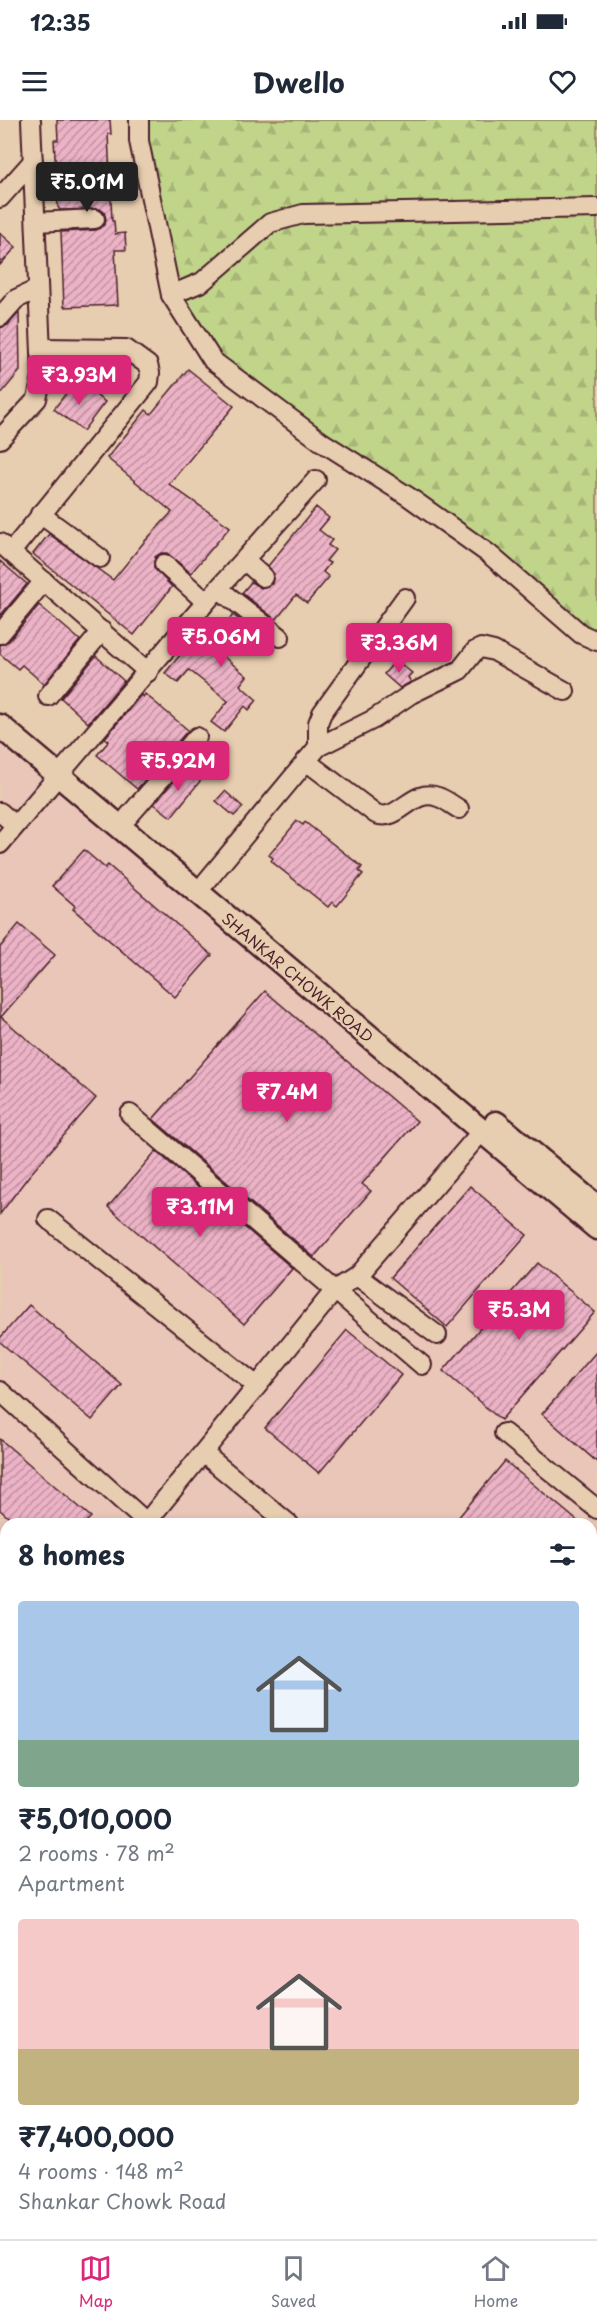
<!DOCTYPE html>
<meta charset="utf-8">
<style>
:root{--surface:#fff;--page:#f2f2f3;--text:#1f2937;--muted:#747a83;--line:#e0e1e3;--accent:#db2777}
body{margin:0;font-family:"Playpen Sans",sans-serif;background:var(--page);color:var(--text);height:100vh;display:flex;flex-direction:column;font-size:22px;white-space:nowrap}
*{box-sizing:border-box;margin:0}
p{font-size:20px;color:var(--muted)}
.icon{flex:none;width:33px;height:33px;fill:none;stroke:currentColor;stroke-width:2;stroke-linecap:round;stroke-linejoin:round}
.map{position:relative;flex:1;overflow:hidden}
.sheet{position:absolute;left:0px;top:1398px;width:597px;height:722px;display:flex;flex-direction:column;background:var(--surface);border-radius:18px 18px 0 0;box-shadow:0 3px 9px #0003}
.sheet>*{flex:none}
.price{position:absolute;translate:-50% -51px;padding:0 14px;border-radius:6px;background:var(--accent);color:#fff;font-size:20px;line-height:39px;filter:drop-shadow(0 2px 3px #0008)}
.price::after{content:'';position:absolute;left:50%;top:36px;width:18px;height:14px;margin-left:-9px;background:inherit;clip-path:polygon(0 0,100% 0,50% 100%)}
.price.selected{background:#222;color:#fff}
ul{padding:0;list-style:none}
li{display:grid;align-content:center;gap:12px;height:318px;padding:0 18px}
li span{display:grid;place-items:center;height:186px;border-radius:6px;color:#555}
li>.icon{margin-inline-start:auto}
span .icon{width:108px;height:108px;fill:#fffc;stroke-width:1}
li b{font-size:26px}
h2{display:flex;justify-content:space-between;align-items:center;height:72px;padding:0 18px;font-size:26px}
.status{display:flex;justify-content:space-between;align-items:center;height:42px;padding:0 30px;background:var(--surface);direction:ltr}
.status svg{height:16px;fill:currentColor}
header{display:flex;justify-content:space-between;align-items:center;height:78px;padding:0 18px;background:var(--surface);font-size:27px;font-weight:700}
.tabs{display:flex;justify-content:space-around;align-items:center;height:84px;border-top:2px solid var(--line);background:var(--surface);font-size:16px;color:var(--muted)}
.tabs a{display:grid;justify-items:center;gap:3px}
.tabs .selected{color:var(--accent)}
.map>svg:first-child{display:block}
.built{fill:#e9c6b7;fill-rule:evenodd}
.forest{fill:url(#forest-firs);stroke:#867a5a;stroke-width:1.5}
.building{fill:url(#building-hatch);stroke:#4a1f2b;stroke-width:1.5}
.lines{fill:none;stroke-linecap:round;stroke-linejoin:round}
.minor-casing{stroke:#4a1f2b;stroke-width:22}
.major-casing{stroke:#4a1f2b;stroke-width:27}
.minor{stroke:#e8ceb0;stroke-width:18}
.major{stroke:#e8ceb0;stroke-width:22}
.labels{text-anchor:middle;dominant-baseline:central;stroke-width:4.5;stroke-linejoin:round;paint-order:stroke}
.street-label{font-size:15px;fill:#4a1f2b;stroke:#e8ceb0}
</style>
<div class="status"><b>12:35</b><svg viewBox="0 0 49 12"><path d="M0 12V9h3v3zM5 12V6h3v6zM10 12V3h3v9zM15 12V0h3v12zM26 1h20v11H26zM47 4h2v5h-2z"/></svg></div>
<header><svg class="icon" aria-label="menu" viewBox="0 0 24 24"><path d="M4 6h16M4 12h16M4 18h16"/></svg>Dwello<svg class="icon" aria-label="heart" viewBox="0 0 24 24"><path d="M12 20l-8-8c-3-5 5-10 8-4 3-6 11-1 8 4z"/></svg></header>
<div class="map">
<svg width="597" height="2119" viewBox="0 0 597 2119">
<defs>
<pattern id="forest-firs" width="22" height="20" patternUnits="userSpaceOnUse" patternTransform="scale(1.5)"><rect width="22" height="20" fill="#c1d58a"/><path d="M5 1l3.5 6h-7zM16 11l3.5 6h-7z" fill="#a7b677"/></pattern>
<pattern id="building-hatch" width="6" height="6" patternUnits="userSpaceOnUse" patternTransform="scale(1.5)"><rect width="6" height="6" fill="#ecb3c6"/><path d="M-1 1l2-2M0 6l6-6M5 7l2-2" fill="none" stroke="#c191a1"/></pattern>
</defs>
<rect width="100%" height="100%" fill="#e8ceb0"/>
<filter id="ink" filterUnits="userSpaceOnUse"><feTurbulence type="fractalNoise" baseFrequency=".0167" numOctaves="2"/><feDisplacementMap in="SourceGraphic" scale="12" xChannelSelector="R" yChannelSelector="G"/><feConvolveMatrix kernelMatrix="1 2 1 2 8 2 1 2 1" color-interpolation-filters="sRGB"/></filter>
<g filter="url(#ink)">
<!-- built -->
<path class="built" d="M0,614l597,496v1009h-597zM6,1404h585v710h-585z"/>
<!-- forest -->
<path class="forest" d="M139,0h458v521l-108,-87 -276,-193 -42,-66z"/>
<!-- building -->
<g class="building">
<path d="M57,0h53l1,14h-3l4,87h2l1,13 10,-1 1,17h-11l3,55 -54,2 -3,-75 35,-2 9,-5 1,-6 -2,-7 -4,-3 -40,1 -2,-3 -4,-67h4z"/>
<path d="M0,113l16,14 -16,18z"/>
<path d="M19,193l1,58 -20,24v-67l8,-3z"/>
<path d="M188,249l46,37 -65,78 61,43 -39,46 -24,-20h-6l-6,4 -1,11 18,19 -38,48 -101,-81 16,-20 64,46 31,-38 28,-30 -65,-54 39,-48 5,4z"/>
<path d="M76,260l29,22 -22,29 -29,-22z"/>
<path d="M316,387l13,11 -10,12 13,10 -4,5 7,5 -9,11 4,2 -7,9 6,5 -22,26 -11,-8 -20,25 -34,-27 9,-11 10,6 11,-4 2,-10 -6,-8z"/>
<path d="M0,441l27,23 -27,32z"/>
<path d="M39,485l41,35 -36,44 -22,-19 -4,4 -18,-15v-9l9,-4z"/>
<path d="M233,495l36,28 -9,10 -6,-5 -36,4 29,24 -7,9 17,15 -8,10 -4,-4 -21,26 -13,-10 17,-21 -39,-31 -11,13 -13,-10 22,-26 2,2 9,-11 9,8z"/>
<path d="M96,536l28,25 -36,42 -27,-25z"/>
<path d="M396,540l16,13 -4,4 3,5 -11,6 -16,-14z"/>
<path d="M145,574l43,36 -51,59 -40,-34 12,-14 -4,-3 36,-43 2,2z"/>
<path d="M185,648l16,12 -30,37 -17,-13z"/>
<path d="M225,671l18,16 -9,9 -18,-15z"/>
<path d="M297,701l6,4 2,-3 57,45 -3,4 4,3 -26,32 -5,-4 -4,5 -57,-46 2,-3 -4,-3z"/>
<path d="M84,730l21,18 3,-3 104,90 -37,42 -102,-88 2,-3 -23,-20z"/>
<path d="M19,804l36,31 -54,62 95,81 -68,79 -28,37v-267z"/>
<path d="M265,871l152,130 -55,63 9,7 -57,66 -161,-138z"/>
<path d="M156,1031l136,117 -48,56 -136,-117z"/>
<path d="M470,1066l57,49 -80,92 -57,-49z"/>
<path d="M537,1143l58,49 -94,108 -58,-49z"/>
<path d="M29,1185l93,80 -30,35 -92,-78v-4z"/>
<path d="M347,1210l54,45 -82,98 -54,-45z"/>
<path d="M597,1231v111l-55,-48z"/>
<path d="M0,1319l91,78 -7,7h-68l-16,-14z"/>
<path d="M505,1341l57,47 19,16h-128z"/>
</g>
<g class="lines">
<!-- minor casing -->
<g class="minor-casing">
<g id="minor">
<path d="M139,0v21l32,154 42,66 109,81 87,55 80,57 92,80 16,7"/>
<path d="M0,78l33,-37"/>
<path d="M36,102l59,-3"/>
<path d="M171,175l31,-13 68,-59 33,-9 294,-6"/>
<path d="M0,197l16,-18 22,-10"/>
<path d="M0,319l37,-40 5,-23 -11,-256"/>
<path d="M40,394l60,44"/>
<path d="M0,423l148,129"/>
<path d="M11,432l138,-170 1,-9 -2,-8 -22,-16 -85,-1"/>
<path d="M244,440l19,17"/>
<path d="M164,444l42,38"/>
<path d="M219,469l61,48"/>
<path d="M0,514l44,-53"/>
<path d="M48,576l54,-65"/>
<path d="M318,627v-24l4,-10 83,-115"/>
<path d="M306,641l70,53c23,9 36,-27 62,-17 7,2 14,8 21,12"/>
<path d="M0,692l15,13"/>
<path d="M128,697l69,-80"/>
<path d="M0,724l206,-242 110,-122"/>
<path d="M206,762l112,-135 56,-28 37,-25 49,-24 15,-19 6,-3 13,3 71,40"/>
<path d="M130,994l292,251"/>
<path d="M48,1099l209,167"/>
<path d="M357,1156l80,59"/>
<path d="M0,1271l146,131"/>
<path d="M504,1313l93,76"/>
<path d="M203,1333l86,71"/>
<path d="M145,1404l190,-234 22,-14 125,-145"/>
<path d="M0,1539l6,5"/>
<path d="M0,1582l6,-8"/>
<path d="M0,1651l6,5"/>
<path d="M591,1654l6,5"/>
<path d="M591,1728l6,-8"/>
<path d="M591,1808l6,5"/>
<path d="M0,1877l6,5"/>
<path d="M0,2110l11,9"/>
<path d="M486,2114l6,5"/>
<path d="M265,2119l5,-5"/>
</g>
</g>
<!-- major casing -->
<g class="major-casing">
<g id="major">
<path d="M0,606l597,502"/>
<path d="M496,1003l101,84"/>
</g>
</g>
<!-- minor -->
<use href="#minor" class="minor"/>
<!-- major -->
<use href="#major" class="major"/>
</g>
</g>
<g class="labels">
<!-- street labels -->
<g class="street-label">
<text transform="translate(298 857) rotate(40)">SHANKAR CHOWK ROAD</text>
</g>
</g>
</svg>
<b class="price selected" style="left:87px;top:93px">₹5.01M</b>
<b class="price" style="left:79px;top:286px">₹3.93M</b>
<b class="price" style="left:221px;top:548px">₹5.06M</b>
<b class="price" style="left:399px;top:554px">₹3.36M</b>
<b class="price" style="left:178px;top:672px">₹5.92M</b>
<b class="price" style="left:287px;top:1003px">₹7.4M</b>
<b class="price" style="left:200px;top:1118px">₹3.11M</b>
<b class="price" style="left:519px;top:1221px">₹5.3M</b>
<section class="sheet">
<h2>8 homes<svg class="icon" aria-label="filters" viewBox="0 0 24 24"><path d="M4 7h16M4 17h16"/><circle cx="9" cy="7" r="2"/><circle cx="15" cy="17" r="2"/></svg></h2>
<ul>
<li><span style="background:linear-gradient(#a9c7e8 75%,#7fa58c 0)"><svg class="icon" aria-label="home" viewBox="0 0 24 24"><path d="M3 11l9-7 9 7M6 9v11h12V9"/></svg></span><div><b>₹5,010,000</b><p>2 rooms · 78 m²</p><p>Apartment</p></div></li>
<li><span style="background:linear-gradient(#f6c9c9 70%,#c2b280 0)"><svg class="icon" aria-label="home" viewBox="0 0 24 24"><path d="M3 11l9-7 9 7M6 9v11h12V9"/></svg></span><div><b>₹7,400,000</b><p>4 rooms · 148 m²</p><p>Shankar Chowk Road</p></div></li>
</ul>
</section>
</div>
<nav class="tabs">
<a class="selected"><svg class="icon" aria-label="map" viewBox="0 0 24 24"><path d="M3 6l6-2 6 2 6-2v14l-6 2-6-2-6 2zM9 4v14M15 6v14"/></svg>Map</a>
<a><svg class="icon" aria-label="saved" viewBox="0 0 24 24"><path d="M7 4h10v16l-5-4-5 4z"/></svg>Saved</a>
<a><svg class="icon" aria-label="home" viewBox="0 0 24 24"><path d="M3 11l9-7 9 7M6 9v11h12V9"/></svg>Home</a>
</nav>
